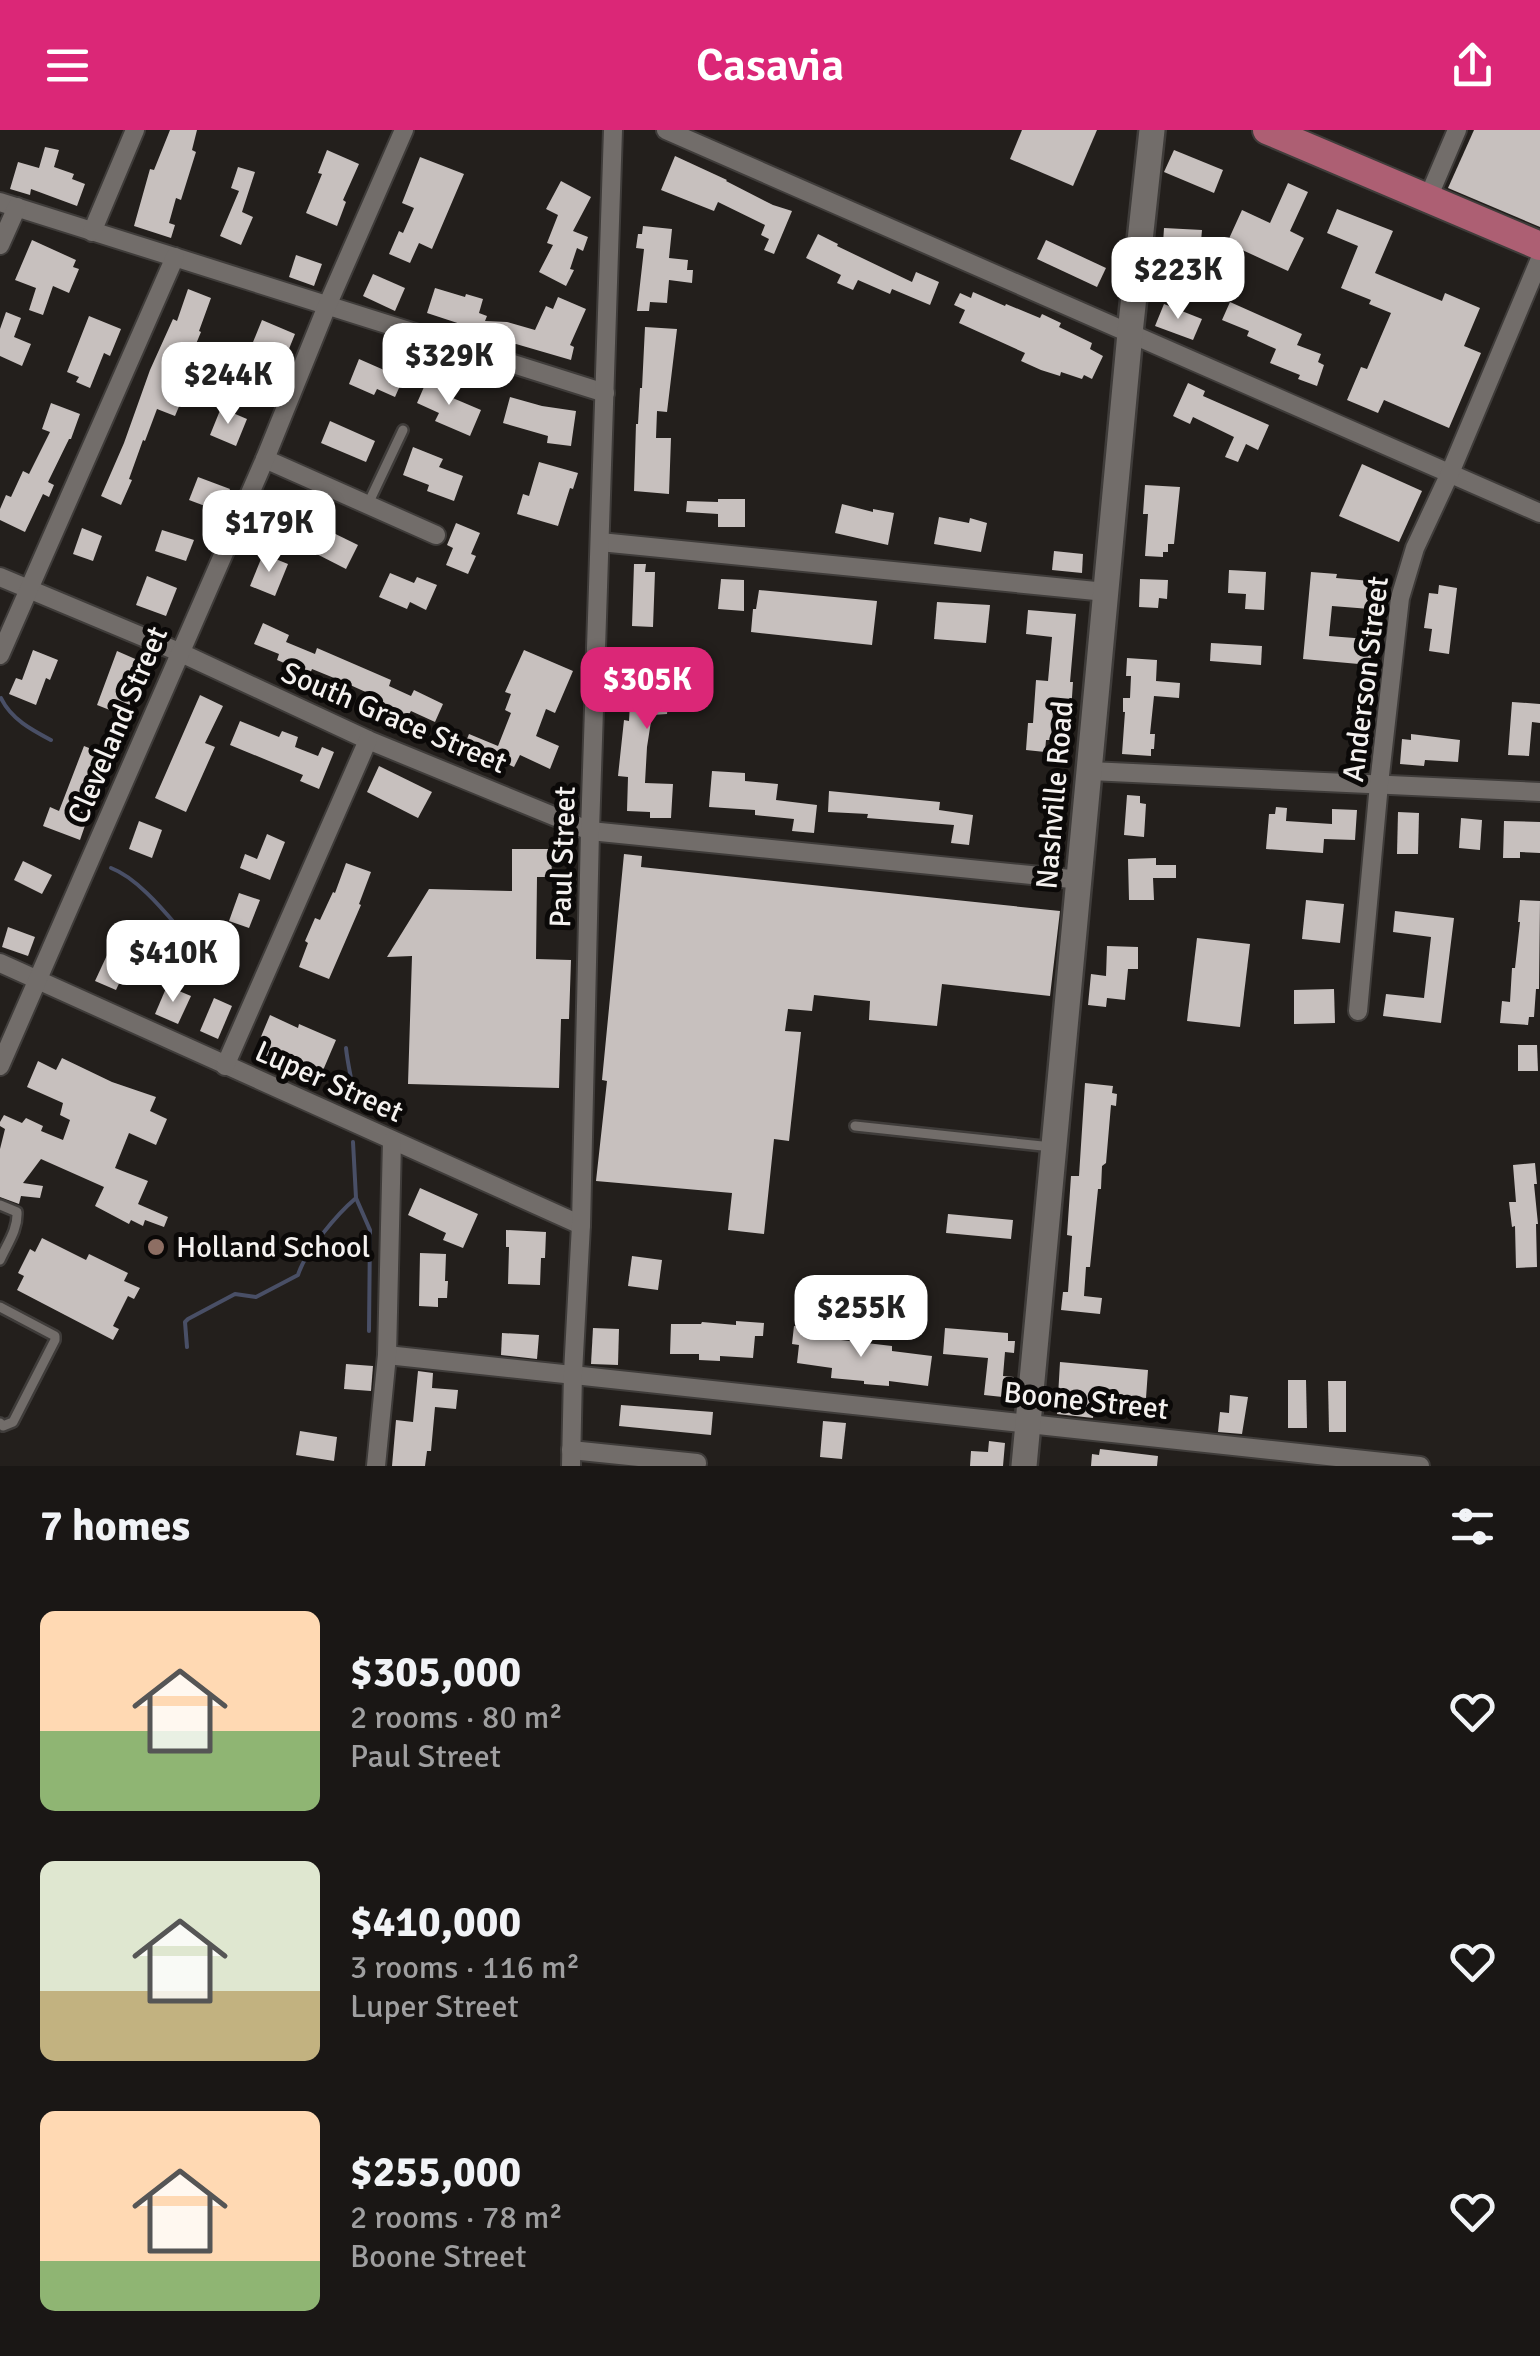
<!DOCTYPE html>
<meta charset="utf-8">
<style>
:root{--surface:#1a1715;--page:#272422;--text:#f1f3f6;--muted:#9f9fa0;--accent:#db2777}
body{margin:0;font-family:Signika,sans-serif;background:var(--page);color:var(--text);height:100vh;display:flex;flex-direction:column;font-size:38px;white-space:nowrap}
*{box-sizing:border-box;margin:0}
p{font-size:32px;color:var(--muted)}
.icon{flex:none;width:55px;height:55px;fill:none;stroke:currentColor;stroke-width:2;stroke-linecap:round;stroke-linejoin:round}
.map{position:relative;height:1336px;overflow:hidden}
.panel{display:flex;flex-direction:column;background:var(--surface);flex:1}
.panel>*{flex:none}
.price{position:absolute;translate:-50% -85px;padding:0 22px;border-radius:20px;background:#fff;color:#222;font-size:32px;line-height:65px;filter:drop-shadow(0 2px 5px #0008)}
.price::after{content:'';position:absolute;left:50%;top:60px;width:30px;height:22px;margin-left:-15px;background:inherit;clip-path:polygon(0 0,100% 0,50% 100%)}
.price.selected{background:var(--accent);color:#fff}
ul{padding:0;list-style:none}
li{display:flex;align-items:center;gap:30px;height:250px;padding:0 40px}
li span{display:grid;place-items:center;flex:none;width:280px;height:200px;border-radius:15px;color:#555}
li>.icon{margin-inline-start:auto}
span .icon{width:120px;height:120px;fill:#fffc;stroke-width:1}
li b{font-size:42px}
h2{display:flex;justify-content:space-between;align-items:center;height:120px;padding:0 40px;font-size:42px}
header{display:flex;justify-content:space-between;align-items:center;height:130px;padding:0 40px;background:var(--accent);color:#fff;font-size:45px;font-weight:600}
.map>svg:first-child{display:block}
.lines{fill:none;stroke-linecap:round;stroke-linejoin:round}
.stream{stroke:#494f66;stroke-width:4}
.building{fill:#c7c0be}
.lane-casing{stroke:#3f3c3a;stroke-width:14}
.street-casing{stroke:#3f3c3a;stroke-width:22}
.secondary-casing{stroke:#3f3c3a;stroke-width:30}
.primary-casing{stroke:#3f3c3a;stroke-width:32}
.lane{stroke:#726d6a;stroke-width:9}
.street{stroke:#726d6a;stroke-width:18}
.secondary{stroke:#726d6a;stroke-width:25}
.primary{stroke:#ad5f73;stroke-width:28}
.education-dot{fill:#8d6e63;stroke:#0b0908;stroke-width:4}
.labels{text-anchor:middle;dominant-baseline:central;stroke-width:10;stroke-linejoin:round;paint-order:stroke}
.street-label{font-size:30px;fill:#f4f1ef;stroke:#0b0908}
.poi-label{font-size:30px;fill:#f4f1ef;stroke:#0b0908;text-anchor:start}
</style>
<header><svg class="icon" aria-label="menu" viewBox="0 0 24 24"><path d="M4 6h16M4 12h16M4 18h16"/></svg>Casavia<svg class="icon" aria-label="share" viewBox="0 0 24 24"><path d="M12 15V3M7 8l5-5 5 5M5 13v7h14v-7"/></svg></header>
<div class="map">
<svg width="1540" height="1336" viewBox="0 0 1540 1336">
<rect width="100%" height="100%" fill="#231f1c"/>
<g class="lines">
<!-- stream -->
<g class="stream">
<path d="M1,568c10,21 31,32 50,42"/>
<path d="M111,738c24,9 49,38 66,58 5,6 9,14 15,19 4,4 9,5 13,9 8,9 14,16 23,23"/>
<path d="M346,918c2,20 8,39 9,59"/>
<path d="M353,1012l3,56 14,32 -1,101"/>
<path d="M187,1217l-2,-25 3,-3 47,-25 21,3 42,-22c7,-23 39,-61 58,-77"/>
</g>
</g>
<!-- building -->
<g class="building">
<path d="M170,0h27l-5,20 4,2 -15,48 -5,-2 -7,25 6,2 -4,13 -37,-12 16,-57 4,1z"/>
<path d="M1022,0h75l-24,56 -63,-27z"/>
<path d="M1474,0h66v97l-92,-39z"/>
<path d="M45,17l14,3 -5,17 20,7 -2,5 13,5 -8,22 -46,-17 -1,6 -20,-6 8,-27 21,6z"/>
<path d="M327,20l32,14 -16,36 3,2 -9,24 -31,-13 16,-39 -4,-1z"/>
<path d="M1174,20l49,20 -9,23 -50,-21z"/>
<path d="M675,26l52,24 -1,1 47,24 19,6 -18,43 -10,-4 5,-11 -8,-4 4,-10 -47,-23 -4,9 -53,-21z"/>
<path d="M420,27l44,17 -32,75 -13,-6 -9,20 -21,-9 10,-23 4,2 11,-25 -12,-5z"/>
<path d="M238,37l17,5 -13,40 11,5 -12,28 -21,-9 19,-45 -8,-3z"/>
<path d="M561,51l30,16 -18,34 15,6 -5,14 -6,-3 -7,21 4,1 -8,16 -27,-14 14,-27 -6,-2 11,-28 -12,-6z"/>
<path d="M1288,53l20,9 -18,39 14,7 -16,33 -61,-28 15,-33 28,13z"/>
<path d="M1337,79l56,22 -18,42 67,28 3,-8 35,15 -16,38 17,7 -32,75 -65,-28 -6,13 -31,-13 14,-33 6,2 24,-56 -22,-9 2,-4 -30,-12 17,-42 -31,-13z"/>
<path d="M643,96l29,3 -3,29 19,2 -1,10h6l-1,13 -23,-3 -2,23 -17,-1 -1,9h-12l7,-62 -8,-1 2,-14h4z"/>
<path d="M1164,98l38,2 -5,56h-14v5l-23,-1z"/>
<path d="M818,104l20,10 -1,2 75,36 4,-10 23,10 -9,23 -38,-16 -2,5 -32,-14 -5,10 -16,-7 4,-8 -35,-17z"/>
<path d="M32,110l44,20 -3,7 6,2 -10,24 -16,-7 -10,29 -14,-5 7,-22 -21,-8z"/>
<path d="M1046,110l60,28 -9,19 -60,-28z"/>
<path d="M296,125l26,9 -8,22 -25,-9z"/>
<path d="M373,144l32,14 -10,23 -32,-15z"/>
<path d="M435,158l30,9 1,-3 17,5 -4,14 8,3 -2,5 22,1 28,8 11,-24 7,3 5,-12 28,12 -16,36 4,2 -3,13 -55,-16h-19v-8l-70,-23z"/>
<path d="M188,159l23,9 -12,33 2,1 -13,31 8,3 -21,50 -18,-7 -12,32 -2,-1 -14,39 3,1 -11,25 -20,-9 23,-53 26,-73 23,-51 4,2z"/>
<path d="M973,162l32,14 1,-2 34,14 2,-4 19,9 -2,4 33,16 -2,6 13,7 -11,23 -8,-4 -2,4 -21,-7 -1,4 -19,-6 -20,-9 4,-8 -66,-30 6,-13 -11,-5 6,-12 11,5z"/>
<path d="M1230,172l72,32 -5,11 24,9 -3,8 6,3 -7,21 -19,-7 2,-4 -30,-12 6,-14 -29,-13 2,-5 -27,-11z"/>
<path d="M1164,174l38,15 -9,21 -38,-14z"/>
<path d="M6,182l15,6 -7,19 17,7 -9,22 -22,-10v-27z"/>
<path d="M89,186l32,13 -11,27 -6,-3 -14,35 -14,-6 3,-5 -12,-5z"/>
<path d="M262,190l33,14 -25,62 -30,-13 15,-35 -4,-1z"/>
<path d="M645,197l32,2 -10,83 -10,-1 -1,27h15l-2,56 -35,-3 2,-67h2l2,-36h2z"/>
<path d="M359,229l25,11 2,-6 20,8 -11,25 -18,-8 -3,6 -25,-11z"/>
<path d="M427,250l24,10 -3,6 33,14 -11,26 -35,-15 4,-8 -22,-10z"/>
<path d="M1188,253l17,8 -2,5 66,29 -11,25 -12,-6 -8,18 -13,-5 9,-20 -41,-20 -3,7 -17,-8z"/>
<path d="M510,267l32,9 34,5 -5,35 -24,-3 1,-7 -45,-13z"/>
<path d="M51,273l29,11 -9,25h-2l-21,43 6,3 -5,12 -6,-3 -18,38 -25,-12v-11l6,-14 5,2 12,-26 6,3 21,-42 -8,-3z"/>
<path d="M221,278l26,11 -11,27 -26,-11z"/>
<path d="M330,291l45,20 -9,21 -45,-19z"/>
<path d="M413,317l30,12 -4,8 24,9 -9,25 -27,-10 2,-6 -26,-10z"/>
<path d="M539,332l39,11 -5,16 -3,-1 -12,38 -41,-12 6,-20 6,2z"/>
<path d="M1362,334l60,27 -23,51 -60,-26z"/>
<path d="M198,347l32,12 -9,23 -32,-12z"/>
<path d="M1145,355l35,2 -6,57h-6v8h-5v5l-18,-1 3,-42h-5z"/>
<path d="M718,369h27v28h-27v-13l-32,-2 1,-11 31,1z"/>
<path d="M842,374l31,8v-3l21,4 -6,32 -53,-12z"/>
<path d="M939,387l30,6 1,-5 17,5 -6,29 -47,-8z"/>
<path d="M456,393l24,10 -9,21 5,2 -8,18 -22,-9 7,-17 -6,-3z"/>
<path d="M315,394l43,21 -12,24 -43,-22z"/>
<path d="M82,398l20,8 -9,25 -20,-7z"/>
<path d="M162,400l32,10 -8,21 -31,-10z"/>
<path d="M1054,421l29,3 -1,19 -30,-3z"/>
<path d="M263,424l25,10 -13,32 -25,-10z"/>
<path d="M634,434h12l-1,8h10l-2,55 -21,-1z"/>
<path d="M1229,440l37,2 -2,38 -19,-1 1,-15 -18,-1z"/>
<path d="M1311,442l26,2 -1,4 35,3 -1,28 -38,-3 -3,30 38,3 -1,7 6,1 -2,18 -67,-6z"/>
<path d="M390,443l24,10 3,-6 20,8 -11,25 -16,-8 -3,7 -28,-12z"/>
<path d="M147,446l30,12 -11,28 -30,-11z"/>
<path d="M721,449l23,1v31l-26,-2z"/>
<path d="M1140,449l28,1 -1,19 -8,-1 -1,10 -19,-1z"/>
<path d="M1439,455l18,3 -8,66 -20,-3 3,-22 -8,-1 5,-35 9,1z"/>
<path d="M759,460l118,11 -5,44 -121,-13 2,-23h3z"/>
<path d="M937,472l53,3 -4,38 -52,-4z"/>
<path d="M1028,480l48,4 -6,68h3l-2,30 -18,-1 -2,29h-5l-1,12 -19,-2 2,-27h5l3,-43 12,1 4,-44 -26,-3z"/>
<path d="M263,493l26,12 -3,7 29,12 2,-6 74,32 -2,6 22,10 3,-6 29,14 -8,18 -24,-11 -4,7 -31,-15 3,-5 -40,-18 -27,-11 -2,5 -33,-14 2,-6 -25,-10z"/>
<path d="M1211,513l51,3 -1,19 -51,-4z"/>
<path d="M33,520l25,10 -8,20 -4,-2 -10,27 -27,-11 7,-16 6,2z"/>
<path d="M524,520l49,21 -18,42 -9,-4 -10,27 23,10 -9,23 -30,-14 -6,12 -49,-23 4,-10 29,12 13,-33 -6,-3 6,-16 -6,-2z"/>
<path d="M633,520l28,2 -1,16 32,2 -1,14 -21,-2 -3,32 -15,1 -5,32 -2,36 28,1 -2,34h-21v-6l-23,-1 1,-34 -10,-1 6,-56 5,1z"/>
<path d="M117,521l32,14 -9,20 -2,-1 -13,32 -28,-11z"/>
<path d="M1127,528l30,2 -1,21 24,2 -1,15 -25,-2 -4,38h5l-1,15h-3v7l-29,-2 3,-42h-2v-14h7l1,-22h-5z"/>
<path d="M200,565l23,11 -18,37 10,4 -29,65 -31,-14z"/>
<path d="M1512,572l28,2v19l-8,-1 -3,34 -21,-1z"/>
<path d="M240,591l39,16 3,-6 16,6 -3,10 23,9 4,-9 12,5 -15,37 -19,-8 3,-6 -73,-30z"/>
<path d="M1411,604l49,6 -2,22 -33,-2 -1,6 -24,-2 2,-25 9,1z"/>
<path d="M84,616l15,6 -4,12 5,2 -18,46 7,2 -9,26 -37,-14 7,-19 9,4z"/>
<path d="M379,636l53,26 -14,26 -51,-26z"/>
<path d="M712,641l33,2v8l33,3 -2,16 41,5 -3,28 -22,-2 2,-12 -39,-4v-5l-46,-3z"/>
<path d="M829,661l111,11 -1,8 34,5 -4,30 -18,-2 3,-18 -87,-7 1,-4 -40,-2z"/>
<path d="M1127,665l13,1v7l6,1 -2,33 -20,-2z"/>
<path d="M1276,677l11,1 -1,13 46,3v-15l25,1 -2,30 -31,-1 -1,14 -57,-4 3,-35h6z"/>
<path d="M1398,682l21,1 -1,41h-21z"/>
<path d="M1461,688l21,2 -2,30 -21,-2z"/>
<path d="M139,691l23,9 -10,28 -23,-9z"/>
<path d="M1504,691l36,1v31l-20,-1v6h-17z"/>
<path d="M267,704l18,8 -15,38 -30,-12 5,-14 12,5z"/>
<path d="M512,719h39l1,28h-15l-1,82 35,1 -2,59h-8l-2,69 -151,-4 4,-128 -25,1 42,-68 83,2z"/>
<path d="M624,724l18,2 -1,11 419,44 -10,85 -108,-12 -5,42 -68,-6 1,-19 -56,-6 -2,16 -24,-2 -3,22 16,1 -12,109 -15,-2 -10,95 -36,-4 4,-37 -136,-12 11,-100 -5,-1z"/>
<path d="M1156,728v7h20v13h-23l1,22h-25l-1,-41z"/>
<path d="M23,731l29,14 -10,19 -28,-14z"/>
<path d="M346,733l25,9 -12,32 2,1 -32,74 -30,-12 9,-24 -3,-2 10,-23 5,2 13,-28 2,1z"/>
<path d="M239,763l21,7 -11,28 -20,-7z"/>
<path d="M1306,770l38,4 -4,39 -38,-4z"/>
<path d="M1520,770l20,1 -1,88h-3l-2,28h-5l-1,8 -28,-2 2,-22 8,1 2,-34h3l5,-46h-2z"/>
<path d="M1395,781l59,7 -13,105 -58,-7 3,-22 38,4 7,-61 -38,-5z"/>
<path d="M8,797l27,10 -7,19 -26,-9z"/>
<path d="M1197,808l53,6 -10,83 -53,-6z"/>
<path d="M1107,816l31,1v22h-10l-3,31 -18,-2 -1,9 -18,-2 3,-31 15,2z"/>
<path d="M108,823l21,9 -13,28 -21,-9z"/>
<path d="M167,856l24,10 -13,28 -23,-10z"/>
<path d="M1334,859l1,34 -41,1v-34z"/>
<path d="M214,868l18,8 -14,33 -18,-8z"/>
<path d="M270,885l28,13 1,-4 37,16 -18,42 -12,-6 1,-2 -52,-23z"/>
<path d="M1518,915h19l1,26h-20z"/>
<path d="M62,928l50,24 44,15 -6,14 17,8 -11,26 -27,-12 -14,35 33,13 -10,23 30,13 -4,10 -19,-7 -2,6 -12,-6 -2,4 -34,-18 9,-19 -63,-28 -18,24 20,3 -3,12 -19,-2 -2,8 -19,-7v-48l5,-20 -5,-3v-4l4,-7 18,8 4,-5 17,8 -2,5 22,9 7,-20 -10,-5 3,-12 -36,-16 11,-26 18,9z"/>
<path d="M1085,953l28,3 -1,7 5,1 -1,12 -5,-1 -5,58 -4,3 -1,23h-3l-8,78h-4l-2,29 18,2 -2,16 -39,-4 2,-18h5l4,-56 -5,-1 4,-59h8z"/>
<path d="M1535,1033l2,21h-3l4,40h-2l1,43 -21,1 -1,-42 -3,1 -3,-25h7l-3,-37z"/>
<path d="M420,1058l58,26 -15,34 -20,-8 3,-7 -38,-18z"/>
<path d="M948,1084l65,6 -2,19 -65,-6z"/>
<path d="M506,1100l40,2 -1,26h-4l-1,27 -32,-1 1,-37h-3z"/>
<path d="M42,1108l44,22 3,-6 39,19 -4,8 16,7 -6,11 -6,-3 -15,30 6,3 -6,11 -96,-50 7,-14 -6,-3 12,-24 5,3z"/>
<path d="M420,1123l26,1 -1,27h3l-1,17h-9v9l-19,-1z"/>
<path d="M632,1126l30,4 -4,30 -30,-4z"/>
<path d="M736,1191l28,2 -1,13h-8l-2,22 -33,-2v5l-21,-1v-6h-29l1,-30h30l1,-2 34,3z"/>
<path d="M794,1196l31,4 -1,8 68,8v5l40,5 -4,30 -39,-5v5l-25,-2v-3l-33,-3 1,-10 -35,-5 2,-18 -7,-1z"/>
<path d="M593,1198l26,1 -1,36 -27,-1z"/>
<path d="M945,1198l63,5v8h7l-1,12 -9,-1 -2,24 11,1 -2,21 -28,-3 4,-37 -45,-4z"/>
<path d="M502,1203l37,2 -2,24 -36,-4z"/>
<path d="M1060,1232l88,8 -2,28 -51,-5 -2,25 -36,-4z"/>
<path d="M346,1234l27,2 -2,25 -27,-2z"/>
<path d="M418,1241l15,2 -1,15 26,2 -2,19 -21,-2 -4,44h-4l-2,15h-33l4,-46 17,2z"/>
<path d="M1288,1250h18l1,48h-19z"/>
<path d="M1328,1251h18v51h-17z"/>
<path d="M1230,1265l18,2 -6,37 -24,-2 2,-20 9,1z"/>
<path d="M621,1275l92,7 -2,23 -92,-9z"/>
<path d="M823,1291l23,2 -4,36 -22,-2z"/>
<path d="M300,1301l37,6 -3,24 -38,-6z"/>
<path d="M989,1311l16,2 -2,23h-33l1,-15 17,1z"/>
<path d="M1100,1319l58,7 -1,10h-66l1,-12 7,1z"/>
</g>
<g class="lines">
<!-- lane casing -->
<g class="lane-casing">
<g id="lane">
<path d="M368,374l35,-74"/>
<path d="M855,996l197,21"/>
<path d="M0,1075l17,7c1,18 -10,32 -17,48"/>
<path d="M0,1177l55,29v4l-42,82 -10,4 -3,-3"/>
</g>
</g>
<!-- street casing -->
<g class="street-casing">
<g id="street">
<path d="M666,0l874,383"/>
<path d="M1428,68l29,-68"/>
<path d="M0,72l605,191"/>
<path d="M92,102l43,-102"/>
<path d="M0,115l17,-38"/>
<path d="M265,329l171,76"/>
<path d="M600,412l506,50"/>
<path d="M0,447l179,75 189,88 222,91 491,49"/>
<path d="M0,525l175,-398"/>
<path d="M1090,641l450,21"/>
<path d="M0,833l581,262"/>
<path d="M1358,881l21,-227 21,-186 15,-50 35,-75 90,-214"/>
<path d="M0,936l265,-607 62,-153 77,-176"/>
<path d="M225,936l143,-326"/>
<path d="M387,1225l1033,111"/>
<path d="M571,1320l126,13"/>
<path d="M376,1336l11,-111 5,-214"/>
<path d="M571,1336l2,-93 8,-148 9,-394 23,-701"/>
</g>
</g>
<!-- secondary casing -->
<g class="secondary-casing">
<path id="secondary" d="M1024,1336l106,-1133 22,-203"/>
</g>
<!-- primary casing -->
<g class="primary-casing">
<path id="primary" d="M1267,0l273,116"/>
</g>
<!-- lane -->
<use href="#lane" class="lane"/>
<!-- street -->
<use href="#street" class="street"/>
<!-- secondary -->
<use href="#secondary" class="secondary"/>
<!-- primary -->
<use href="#primary" class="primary"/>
</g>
<!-- markers -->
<circle class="education-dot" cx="156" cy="1117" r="10"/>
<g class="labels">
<!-- street labels -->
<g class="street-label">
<text transform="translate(1366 549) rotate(-83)">Anderson Street</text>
<text transform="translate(394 588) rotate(23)">South Grace Street</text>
<text transform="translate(118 595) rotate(-67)">Cleveland Street</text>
<text transform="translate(1055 665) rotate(-85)">Nashville Road</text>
<text transform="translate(563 727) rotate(-88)">Paul Street</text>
<text transform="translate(329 952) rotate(24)">Luper Street</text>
<text transform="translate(1086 1271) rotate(6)">Boone Street</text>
</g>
<!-- poi labels -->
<g class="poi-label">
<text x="176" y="1117">Holland School</text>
</g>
</g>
</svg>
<b class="price" style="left:1178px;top:192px">$223K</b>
<b class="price" style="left:449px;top:278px">$329K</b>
<b class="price" style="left:228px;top:297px">$244K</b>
<b class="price" style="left:269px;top:445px">$179K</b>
<b class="price selected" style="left:647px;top:602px">$305K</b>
<b class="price" style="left:173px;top:875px">$410K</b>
<b class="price" style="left:861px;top:1230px">$255K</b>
</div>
<section class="panel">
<h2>7 homes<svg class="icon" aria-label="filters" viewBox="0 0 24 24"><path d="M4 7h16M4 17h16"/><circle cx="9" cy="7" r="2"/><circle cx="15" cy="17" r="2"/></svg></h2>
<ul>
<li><span style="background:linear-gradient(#ffd9b3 60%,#8fb573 0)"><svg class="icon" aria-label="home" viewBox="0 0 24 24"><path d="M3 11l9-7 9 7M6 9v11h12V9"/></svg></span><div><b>$305,000</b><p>2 rooms · 80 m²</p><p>Paul Street</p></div><svg class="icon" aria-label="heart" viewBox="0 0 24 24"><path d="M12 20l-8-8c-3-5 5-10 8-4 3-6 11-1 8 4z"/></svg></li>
<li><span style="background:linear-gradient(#dfe7d0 65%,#c2b280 0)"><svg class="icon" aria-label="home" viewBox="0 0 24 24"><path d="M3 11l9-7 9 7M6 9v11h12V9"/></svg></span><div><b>$410,000</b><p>3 rooms · 116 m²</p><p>Luper Street</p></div><svg class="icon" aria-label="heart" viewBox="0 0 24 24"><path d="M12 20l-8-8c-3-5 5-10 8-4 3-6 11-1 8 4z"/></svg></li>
<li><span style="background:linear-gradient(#ffd9b3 75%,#8fb573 0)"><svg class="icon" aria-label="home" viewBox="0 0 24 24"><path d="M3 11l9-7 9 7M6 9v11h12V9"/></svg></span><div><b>$255,000</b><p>2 rooms · 78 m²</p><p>Boone Street</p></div><svg class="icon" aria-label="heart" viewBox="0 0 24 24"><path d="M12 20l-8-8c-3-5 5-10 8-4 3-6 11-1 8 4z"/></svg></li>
</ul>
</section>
